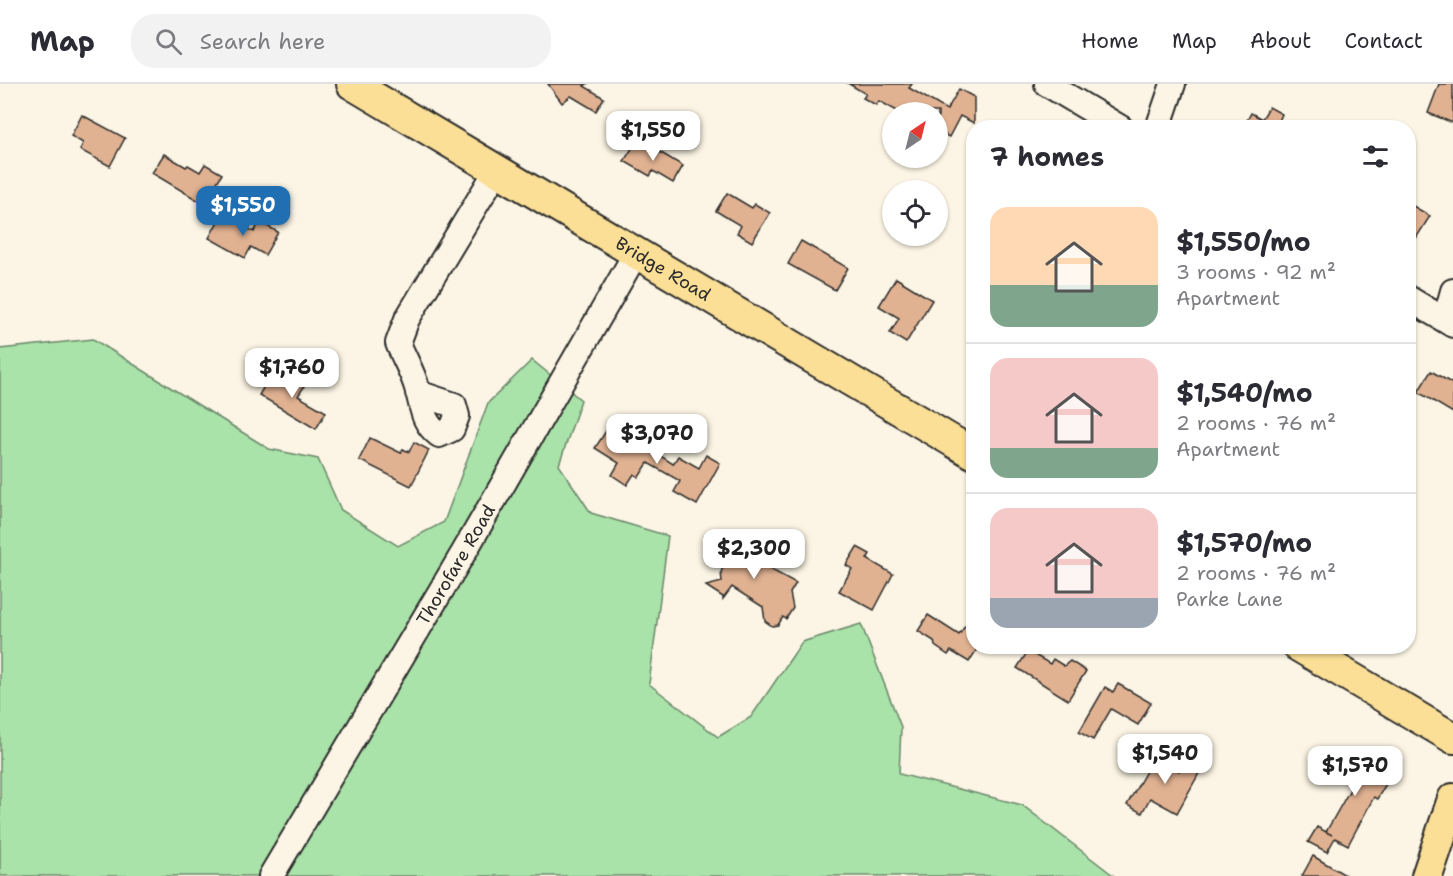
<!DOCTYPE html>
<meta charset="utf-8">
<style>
:root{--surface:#fff;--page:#f2f2f3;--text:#2b2b33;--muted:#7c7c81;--line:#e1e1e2;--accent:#1f6fb2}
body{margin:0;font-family:"Shantell Sans",sans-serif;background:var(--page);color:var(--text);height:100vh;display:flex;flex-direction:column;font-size:22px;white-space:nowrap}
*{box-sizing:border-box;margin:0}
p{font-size:20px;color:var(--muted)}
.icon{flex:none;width:33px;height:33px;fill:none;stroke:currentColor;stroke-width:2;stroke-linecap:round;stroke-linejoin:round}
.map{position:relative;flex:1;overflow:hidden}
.side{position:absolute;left:966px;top:36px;width:450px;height:534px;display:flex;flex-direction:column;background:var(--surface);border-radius:24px;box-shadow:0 2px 4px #0004}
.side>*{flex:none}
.needle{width:39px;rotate:35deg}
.controls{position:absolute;left:882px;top:18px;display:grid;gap:12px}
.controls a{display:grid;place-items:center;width:66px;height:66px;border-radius:50%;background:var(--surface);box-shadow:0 2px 4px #0004;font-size:30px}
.price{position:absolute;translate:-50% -51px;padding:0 14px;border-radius:12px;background:#fff;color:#222;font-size:20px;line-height:39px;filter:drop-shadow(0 2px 3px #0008)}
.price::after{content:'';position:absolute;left:50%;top:36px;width:18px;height:14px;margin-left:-9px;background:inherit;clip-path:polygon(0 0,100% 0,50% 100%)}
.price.active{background:var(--accent);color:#fff}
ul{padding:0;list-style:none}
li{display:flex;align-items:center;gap:18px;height:150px;padding:0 24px}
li+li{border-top:2px solid var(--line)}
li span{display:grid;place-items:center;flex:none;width:168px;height:120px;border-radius:18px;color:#555}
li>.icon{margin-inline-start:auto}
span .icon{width:72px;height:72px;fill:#fffc;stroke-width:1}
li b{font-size:26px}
h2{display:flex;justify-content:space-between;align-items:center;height:72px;padding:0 24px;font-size:26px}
header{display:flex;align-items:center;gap:36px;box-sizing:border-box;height:84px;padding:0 30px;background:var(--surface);border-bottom:2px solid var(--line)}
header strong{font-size:28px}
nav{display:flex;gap:33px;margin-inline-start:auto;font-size:21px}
.search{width:420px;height:54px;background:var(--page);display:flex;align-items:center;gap:15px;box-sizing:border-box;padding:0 21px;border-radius:24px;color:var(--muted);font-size:22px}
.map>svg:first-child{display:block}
.green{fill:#a9e3a9;stroke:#6a876a;stroke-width:1.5}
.building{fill:#e1b292;stroke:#2b2b2b;stroke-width:1.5}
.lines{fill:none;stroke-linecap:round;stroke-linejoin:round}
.minor-casing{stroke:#2b2b2b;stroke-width:28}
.major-casing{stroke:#2b2b2b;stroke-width:34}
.minor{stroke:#fcf5e5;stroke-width:24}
.major{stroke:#fbdf96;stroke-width:30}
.labels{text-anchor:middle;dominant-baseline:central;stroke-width:5;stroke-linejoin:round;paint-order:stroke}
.street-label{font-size:18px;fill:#2b2b2b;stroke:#fcf5e5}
</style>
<header>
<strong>Map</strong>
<div class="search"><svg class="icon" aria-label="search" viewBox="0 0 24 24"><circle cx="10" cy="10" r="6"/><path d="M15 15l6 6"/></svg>Search here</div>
<nav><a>Home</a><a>Map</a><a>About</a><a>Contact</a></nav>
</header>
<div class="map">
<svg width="1453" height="792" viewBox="0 0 1453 792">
<rect width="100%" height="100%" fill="#fcf5e5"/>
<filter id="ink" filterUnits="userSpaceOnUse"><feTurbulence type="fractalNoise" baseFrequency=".0167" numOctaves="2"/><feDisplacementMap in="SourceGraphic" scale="12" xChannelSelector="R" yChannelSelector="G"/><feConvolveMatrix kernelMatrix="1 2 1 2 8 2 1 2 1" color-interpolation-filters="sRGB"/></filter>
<g filter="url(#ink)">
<!-- green -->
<path class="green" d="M93,255l176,110 49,10 23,51 57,36 46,-24 44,-119 44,-43 49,40 -22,65 32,48 77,23 -19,148 69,53 33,-20 51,-75 59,-18 40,103 -2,47 123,31 92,71h-1114v-527z"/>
<!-- building -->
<g class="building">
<path d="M548,0h39l-3,2 20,12 -8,13 -25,-15 -9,7z"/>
<path d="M849,0h63l-3,4 38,22 12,-21 15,8v26l-14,-7 -11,21 -11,-6v-19h-39l-20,-11 -3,4 -13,-7 3,-4z"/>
<path d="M1439,0h14v39l-25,-10z"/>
<path d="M1269,23l13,7 -6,14h-33l8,-15 11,6z"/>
<path d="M82,31l43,23 -15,28 -30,-16 3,-7 -12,-7z"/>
<path d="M638,55l45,27 -10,17 -20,-12 -3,5 -26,-15z"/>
<path d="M164,70l22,13 2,-2 12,7 5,-8 17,10 -18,30 -52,-31z"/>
<path d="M727,109l25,15 3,-4 15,9 -18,29 -15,-9 4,-7 -25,-15z"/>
<path d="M1408,119l22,13 -22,35z"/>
<path d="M222,130l32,18 6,-10 18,10 -13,23 -14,-8 -6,11 -36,-20z"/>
<path d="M801,157l47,27 -13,22 -47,-26z"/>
<path d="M896,194l36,22 -26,43 -16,-10 9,-15 -20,-12z"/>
<path d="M280,287l25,14 -7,11 28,16 -10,17 -57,-34 10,-17 4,3z"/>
<path d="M1431,287l22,13v29l-35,-21z"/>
<path d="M608,344l14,9 3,-4 48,31 5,-8 21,12 7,-13 14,8 -23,42 -23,-13 6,-11 -32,-18 -9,14 -5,-3 -7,11 -15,-10 7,-12 -24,-15z"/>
<path d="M370,354l31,15 2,-4 6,3 5,-10 15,8 -18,36 -52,-26z"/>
<path d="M735,445l18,11 -9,15 52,28 -6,10 3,15 -7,11 -3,-2 -5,8 -6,1 -7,-5 -2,-14 -31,-20 -9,12v-2l-17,-11 16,-4 -1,-10 4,-8 -7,-5z"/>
<path d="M857,463l13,7 -3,5 26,15 -19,36 -35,-19 13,-22 -6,-4z"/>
<path d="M928,531l31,20 6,-9 9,5v15h5l-10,16 -18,-11 -3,4 -13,-9 -1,-5 -16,-10z"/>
<path d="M1028,567l22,13 3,-5 11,7 6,-5 16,10 -18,29 -51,-32z"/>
<path d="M1118,600l33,19 -13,22 -27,-16 -18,31 -14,-8 26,-45 8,5z"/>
<path d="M1346,667l24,15 9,-14 19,12 -21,35 -3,-2 -26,48 -13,-7 -8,14 -19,-10 9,-15 15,8 -6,-3 27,-48 -20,-12z"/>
<path d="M1154,673l25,14 8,-14 16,9 -26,47 -27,-15 -8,15 -15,-8z"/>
<path d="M1313,772l34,20h-45z"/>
</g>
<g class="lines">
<!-- minor casing -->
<g class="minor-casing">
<g id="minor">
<path d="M1047,0l74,44"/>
<path d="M1158,44l15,-44"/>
<path d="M1408,214l45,27"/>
<path d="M1445,236l8,-29"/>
<path d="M418,309l36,12 3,11 -5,13 -13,6c-17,-13 -16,-27 -22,-47 -4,-15 -13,-30 -19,-45l9,-24 90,-149"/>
<path id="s1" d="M271,792l193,-324 172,-299"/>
</g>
</g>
<!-- major casing -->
<g class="major-casing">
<g id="major">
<path id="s2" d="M352,0l622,370"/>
<path d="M1298,562l155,92"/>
<path d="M1427,792l26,-77"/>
</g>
</g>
<!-- minor -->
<use href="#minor" class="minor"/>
<!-- major -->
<use href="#major" class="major"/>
</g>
</g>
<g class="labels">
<!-- street labels -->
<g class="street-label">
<text stroke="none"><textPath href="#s2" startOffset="362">Bridge Road</textPath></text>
<text stroke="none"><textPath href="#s1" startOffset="362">Thorofare Road</textPath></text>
</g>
</g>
</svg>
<div class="controls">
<a><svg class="needle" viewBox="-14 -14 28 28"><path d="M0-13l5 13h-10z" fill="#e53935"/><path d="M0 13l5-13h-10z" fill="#7c7c81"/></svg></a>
<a><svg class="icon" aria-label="locate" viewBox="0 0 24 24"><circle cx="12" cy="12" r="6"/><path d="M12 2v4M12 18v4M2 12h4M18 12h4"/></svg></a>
</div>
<b class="price" style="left:653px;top:78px">$1,550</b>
<b class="price active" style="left:243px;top:153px">$1,550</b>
<b class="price" style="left:292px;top:315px">$1,760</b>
<b class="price" style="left:657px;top:381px">$3,070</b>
<b class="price" style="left:754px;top:496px">$2,300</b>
<b class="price" style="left:1165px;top:701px">$1,540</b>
<b class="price" style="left:1355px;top:713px">$1,570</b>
<section class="side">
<h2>7 homes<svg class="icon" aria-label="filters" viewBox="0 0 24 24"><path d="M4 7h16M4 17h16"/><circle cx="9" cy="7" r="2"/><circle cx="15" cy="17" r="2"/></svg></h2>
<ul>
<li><span style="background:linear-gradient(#ffd9b3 65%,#7fa58c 0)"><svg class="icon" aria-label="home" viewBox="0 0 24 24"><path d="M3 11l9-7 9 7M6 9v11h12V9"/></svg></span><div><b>$1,550/mo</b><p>3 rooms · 92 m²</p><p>Apartment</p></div></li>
<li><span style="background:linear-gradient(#f6c9c9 75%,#7fa58c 0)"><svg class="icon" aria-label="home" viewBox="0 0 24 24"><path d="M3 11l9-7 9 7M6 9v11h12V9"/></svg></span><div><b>$1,540/mo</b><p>2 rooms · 76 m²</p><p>Apartment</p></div></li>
<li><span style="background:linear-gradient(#f6c9c9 75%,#9aa5b1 0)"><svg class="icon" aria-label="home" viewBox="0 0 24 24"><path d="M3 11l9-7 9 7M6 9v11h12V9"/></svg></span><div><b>$1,570/mo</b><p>2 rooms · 76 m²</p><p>Parke Lane</p></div></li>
</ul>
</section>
</div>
